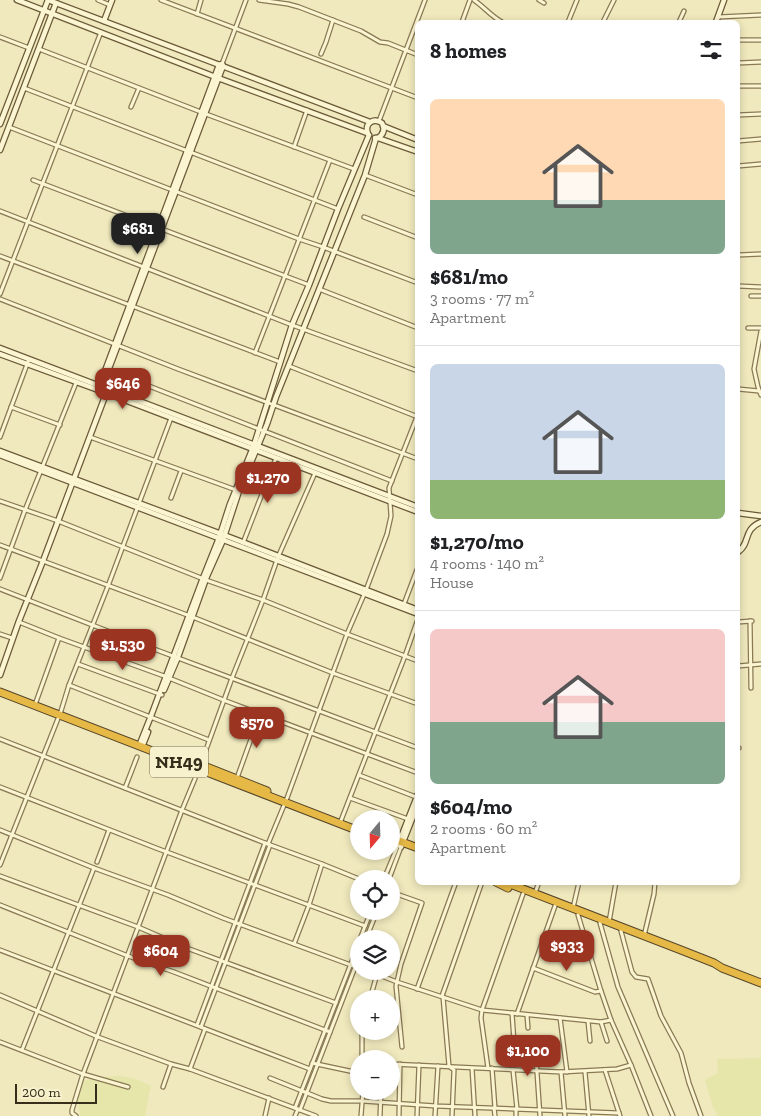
<!DOCTYPE html>
<meta charset="utf-8">
<style>
:root{--surface:#fff;--page:#f2f2f2;--text:#202124;--muted:#757577;--line:#e0e0e0;--accent:#9c3422}
body{margin:0;font-family:"Zilla Slab",serif;background:var(--page);color:var(--text);height:100vh;display:flex;flex-direction:column;font-size:19px;white-space:nowrap}
*{box-sizing:border-box;margin:0}
p{font-size:16px;color:var(--muted)}
.icon{flex:none;width:28px;height:28px;fill:none;stroke:currentColor;stroke-width:2;stroke-linecap:round;stroke-linejoin:round}
.map{position:relative;flex:1;overflow:hidden}
.sheet{position:absolute;left:415px;top:20px;width:325px;height:865px;display:flex;flex-direction:column;background:var(--surface);border-radius:8px;box-shadow:0 2px 8px #0003}
.sheet>*{flex:none}
.needle{width:32px;rotate:199deg}
.buttons{position:absolute;left:350px;top:810px;display:grid;gap:10px}
.buttons a{display:grid;place-items:center;width:50px;height:50px;border-radius:50%;background:var(--surface);box-shadow:0 2px 8px #0003;font-size:25px}
.scale{position:absolute;left:15px;bottom:12px;width:82px;box-sizing:border-box;padding-left:5px;border:2px solid #372d1b;border-top:0;font-size:14px;line-height:18px;white-space:nowrap;color:#372d1b;-webkit-text-stroke:4px #f7f2cd;paint-order:stroke}
.price{position:absolute;translate:-50% -42px;padding:0 11px;border-radius:10px;background:var(--accent);color:#fff;font-size:16px;line-height:32px;filter:drop-shadow(0 1px 2px #0008)}
.price::after{content:'';position:absolute;left:50%;top:30px;width:15px;height:11px;margin-left:-8px;background:inherit;clip-path:polygon(0 0,100% 0,50% 100%)}
.price.active{background:#222;color:#fff}
ul{padding:0;list-style:none}
li{display:grid;align-content:center;gap:10px;height:265px;padding:0 15px}
li+li{border-top:1px solid var(--line)}
li span{display:grid;place-items:center;height:155px;border-radius:8px;color:#555}
li>.icon{margin-inline-start:auto}
span .icon{width:90px;height:90px;fill:#fffc;stroke-width:1}
li b{font-size:21px}
h2{display:flex;justify-content:space-between;align-items:center;height:60px;padding:0 15px;font-size:21px}
.map>svg:first-child{display:block}
.farmland{fill:#e6e6aa}
.lines{fill:none;stroke-linecap:round;stroke-linejoin:round}
.street-casing{stroke:#897955;stroke-width:5.5}
.secondary-casing{stroke:#6b5a39;stroke-width:7}
.highway-casing{stroke:#56462a;stroke-width:9}
.street{stroke:#fbf5d1;stroke-width:3}
.secondary{stroke:#fbf5d1;stroke-width:4.5}
.highway{stroke:#e6b947;stroke-width:7}
.labels{text-anchor:middle;dominant-baseline:central;stroke-width:4;stroke-linejoin:round;paint-order:stroke}
.shield{fill:#f7f2cd;stroke:#716850;stroke-width:1}
.shield-label{font-size:18px;font-weight:bold;fill:#372d1b}
</style>
<div class="map">
<svg width="761" height="1116" viewBox="0 0 761 1116">
<rect width="100%" height="100%" fill="#f0e9bd"/>
<!-- farmland -->
<g class="farmland">
<path d="M761,1058v58h-43l-5,-9 -8,-27 13,-7 -1,-14z"/>
<path d="M121,1076l15,3 15,7 -2,8 -4,22h-65l-3,-20 3,-14 18,-5z"/>
</g>
<g class="lines">
<!-- street casing -->
<g class="street-casing">
<g id="street">
<path d="M98,0l12,5"/>
<path d="M161,0l257,98"/>
<path d="M259,0l29,4 11,3 62,24 19,11 8,1 30,12"/>
<path d="M474,0c10,7 18,17 28,22"/>
<path d="M539,0l5,3"/>
<path d="M197,14l4,-14"/>
<path d="M718,17l43,-2"/>
<path d="M462,22l8,-22"/>
<path d="M568,22l9,-22"/>
<path d="M603,22l11,-22"/>
<path d="M679,22l5,-11"/>
<path d="M0,37l29,11"/>
<path d="M738,40h23"/>
<path d="M39,49l167,65 148,55"/>
<path d="M321,54l5,-12 7,-22"/>
<path d="M738,63l23,-1"/>
<path d="M222,64l24,-64"/>
<path d="M738,86h23"/>
<path d="M24,88l314,121"/>
<path d="M131,107l8,-19"/>
<path d="M738,115l23,-1"/>
<path d="M379,121l46,-121"/>
<path d="M9,127l290,112 24,8 95,36"/>
<path d="M738,141l23,-2"/>
<path d="M294,147l13,-37"/>
<path d="M738,166l23,-2"/>
<path d="M365,175l53,20"/>
<path d="M33,180l276,105"/>
<path d="M0,211l292,114 126,46"/>
<path d="M364,217l54,21"/>
<path d="M738,255l23,-1"/>
<path d="M0,256l280,106"/>
<path d="M738,286l23,1"/>
<path d="M319,289l99,39"/>
<path d="M0,294l101,-262"/>
<path d="M751,296h10"/>
<path d="M0,299l178,70 240,90"/>
<path d="M748,328h13"/>
<path d="M761,331l-7,38 4,18 3,8"/>
<path d="M255,353l75,-193"/>
<path d="M289,366l129,51"/>
<path d="M108,370l284,111"/>
<path d="M738,389l21,2"/>
<path d="M11,407l49,18"/>
<path d="M0,437l29,-78"/>
<path d="M90,437l146,53"/>
<path d="M171,498l10,-27"/>
<path d="M0,501l58,20 148,59 57,20 84,34 71,27"/>
<path d="M243,543l33,-85"/>
<path d="M0,545l190,71 143,57 85,31"/>
<path d="M0,578l25,-68 51,-127"/>
<path d="M0,589l146,57 272,102"/>
<path d="M404,604l14,-37"/>
<path d="M750,621l1,67"/>
<path d="M19,622l40,16 105,38 62,25 192,72"/>
<path d="M738,622l14,-1"/>
<path d="M0,634l12,4"/>
<path d="M78,664l84,31"/>
<path d="M738,666l23,-2"/>
<path d="M69,685l140,55"/>
<path d="M36,702l23,-64"/>
<path d="M0,739l265,104 57,21 37,15"/>
<path d="M738,748h1"/>
<path d="M359,775l57,22"/>
<path d="M237,778l23,-64"/>
<path d="M0,787l156,61 209,78"/>
<path d="M125,788l12,-31"/>
<path d="M350,798l58,21"/>
<path d="M340,823l65,-167 13,-37"/>
<path d="M0,830l94,38 74,27 55,23 136,50"/>
<path d="M268,844l19,-46 60,-164 19,-44 21,-56 4,-18 -2,-28 29,-74"/>
<path d="M97,862l12,-32"/>
<path d="M0,865l61,-154 8,-26 39,-99 63,-168"/>
<path d="M0,876l138,51 46,20 152,56"/>
<path d="M384,879l14,-34"/>
<path d="M389,879l12,-32"/>
<path d="M391,892l31,11 -21,61 -5,22 6,61"/>
<path d="M535,893l4,-11"/>
<path d="M0,905l128,51 46,16 156,60"/>
<path d="M573,908l6,-26"/>
<path d="M578,915l23,76 10,29 20,45 20,51"/>
<path d="M609,922l7,-40"/>
<path d="M600,923l18,64 55,129"/>
<path d="M621,931l11,41 4,5 12,2 13,37 20,37 8,30 12,33"/>
<path d="M644,936l10,-42 1,-12"/>
<path d="M360,939l11,-28"/>
<path d="M366,939l11,-28"/>
<path d="M294,944l15,-39 13,-41"/>
<path d="M0,950l310,119"/>
<path d="M533,968l62,24 6,-1"/>
<path d="M369,971l28,11 85,28 119,12 10,-2"/>
<path d="M417,989l39,-107"/>
<path d="M0,995l98,42 73,27 19,5 126,47"/>
<path d="M442,996l40,-114"/>
<path d="M443,997l6,69 5,4 -2,46"/>
<path d="M370,999l7,-25"/>
<path d="M512,1013l3,43"/>
<path d="M517,1014l38,-108"/>
<path d="M527,1015l1,13"/>
<path d="M560,1018l7,54"/>
<path d="M588,1021l2,20"/>
<path d="M601,1022l6,19"/>
<path d="M197,1025l68,-182"/>
<path d="M201,1027l69,-182"/>
<path d="M0,1042l83,32 45,13"/>
<path d="M535,1043l5,73"/>
<path d="M22,1050l72,-182"/>
<path d="M362,1059v-28"/>
<path d="M312,1063l47,10"/>
<path d="M391,1064l170,8 56,-3 14,-4"/>
<path d="M472,1068l3,48"/>
<path d="M488,1068l-7,-50 1,-8 41,-116"/>
<path d="M492,1068l3,40"/>
<path d="M190,1069l15,-40"/>
<path d="M513,1070l4,39"/>
<path d="M605,1070l15,46"/>
<path d="M561,1072l4,44"/>
<path d="M585,1072l4,44"/>
<path d="M270,1078l52,21 9,2h31l74,5 183,7"/>
<path d="M163,1087l8,-23"/>
<path d="M295,1108l64,-165"/>
<path d="M494,1108l1,8"/>
<path d="M516,1109v7"/>
<path d="M300,1110l59,-153"/>
<path d="M76,1116l-4,-3v-3l11,-36 99,-264 17,-41 33,-91 31,-78 15,-43 37,-84"/>
<path d="M265,1116l4,-18"/>
<path d="M295,1116l3,-7"/>
<path d="M361,1116l2,-25"/>
<path d="M380,1116l1,-25"/>
<path d="M399,1116l1,-52"/>
<path d="M417,1116l2,-51"/>
<path d="M435,1116l3,-50"/>
</g>
</g>
<!-- secondary casing -->
<g class="secondary-casing">
<g id="secondary">
<path d="M17,0l201,78 149,55"/>
<path d="M48,0l322,122"/>
<path d="M104,21l8,-21"/>
<path d="M716,22l8,-22"/>
<path d="M0,124l48,-124"/>
<path d="M383,126l35,14"/>
<path d="M368,134c-4,-10 5,-17 14,-11 3,6 2,11 -4,15"/>
<path d="M375,138h3l40,14"/>
<path d="M0,150l56,-147"/>
<path d="M0,348l418,159"/>
<path d="M0,354l101,37 317,121"/>
<path d="M99,387l113,-303 7,-19 3,-1"/>
<path d="M102,387l121,-321 -1,-2"/>
<path d="M0,451l224,84 194,75"/>
<path d="M0,455l418,159"/>
<path d="M738,513l23,3"/>
<path d="M738,552c13,-9 4,-22 23,-30"/>
<path d="M0,675l19,-54 24,-60 64,-170"/>
<path d="M164,690l14,-33 29,-81 16,-36 16,-49 28,-67 9,-27 89,-222 11,-37"/>
<path d="M139,746l12,-30 52,-138 16,-40 11,-34 24,-59 38,-120 17,-40 29,-76 31,-74"/>
<path d="M142,747l6,-15"/>
<path d="M398,845l20,-51"/>
<path d="M401,847l17,-43"/>
</g>
</g>
<!-- highway casing -->
<g class="highway-casing">
<g id="highway">
<path d="M0,692l359,139"/>
<path d="M189,760l78,31"/>
<path d="M391,838l27,10"/>
<path d="M496,882l12,6"/>
<path d="M505,882l176,68 33,13 8,5 39,15"/>
</g>
</g>
<!-- street -->
<use href="#street" class="street"/>
<!-- secondary -->
<use href="#secondary" class="secondary"/>
<!-- highway -->
<use href="#highway" class="highway"/>
</g>
<g class="labels">
<!-- shield labels -->
<rect class="shield" x="150" y="746.5" width="58" height="31" rx="4"/>
<g class="shield-label">
<text x="179" y="762">NH49</text>
</g>
</g>
</svg>
<div class="buttons">
<a><svg class="needle" viewBox="-14 -14 28 28"><path d="M0-13l5 13h-10z" fill="#e53935"/><path d="M0 13l5-13h-10z" fill="#757577"/></svg></a>
<a><svg class="icon" aria-label="locate" viewBox="0 0 24 24"><circle cx="12" cy="12" r="6"/><path d="M12 2v4M12 18v4M2 12h4M18 12h4"/></svg></a>
<a><svg class="icon" aria-label="layers" viewBox="0 0 24 24"><path d="M12 4l9 5-9 5-9-5zM3 14l9 5 9-5"/></svg></a>
<a>+</a>
<a>−</a>
</div>
<div class="scale">200 m</div>
<b class="price active" style="left:138px;top:255px">$681</b>
<b class="price" style="left:123px;top:410px">$646</b>
<b class="price" style="left:268px;top:504px">$1,270</b>
<b class="price" style="left:123px;top:671px">$1,530</b>
<b class="price" style="left:257px;top:749px">$570</b>
<b class="price" style="left:567px;top:972px">$933</b>
<b class="price" style="left:161px;top:977px">$604</b>
<b class="price" style="left:528px;top:1077px">$1,100</b>
<section class="sheet">
<h2>8 homes<svg class="icon" aria-label="filters" viewBox="0 0 24 24"><path d="M4 7h16M4 17h16"/><circle cx="9" cy="7" r="2"/><circle cx="15" cy="17" r="2"/></svg></h2>
<ul>
<li><span style="background:linear-gradient(#ffd9b3 65%,#7fa58c 0)"><svg class="icon" aria-label="home" viewBox="0 0 24 24"><path d="M3 11l9-7 9 7M6 9v11h12V9"/></svg></span><div><b>$681/mo</b><p>3 rooms · 77 m²</p><p>Apartment</p></div></li>
<li><span style="background:linear-gradient(#c9d6e8 75%,#8fb573 0)"><svg class="icon" aria-label="home" viewBox="0 0 24 24"><path d="M3 11l9-7 9 7M6 9v11h12V9"/></svg></span><div><b>$1,270/mo</b><p>4 rooms · 140 m²</p><p>House</p></div></li>
<li><span style="background:linear-gradient(#f6c9c9 60%,#7fa58c 0)"><svg class="icon" aria-label="home" viewBox="0 0 24 24"><path d="M3 11l9-7 9 7M6 9v11h12V9"/></svg></span><div><b>$604/mo</b><p>2 rooms · 60 m²</p><p>Apartment</p></div></li>
</ul>
</section>
</div>
